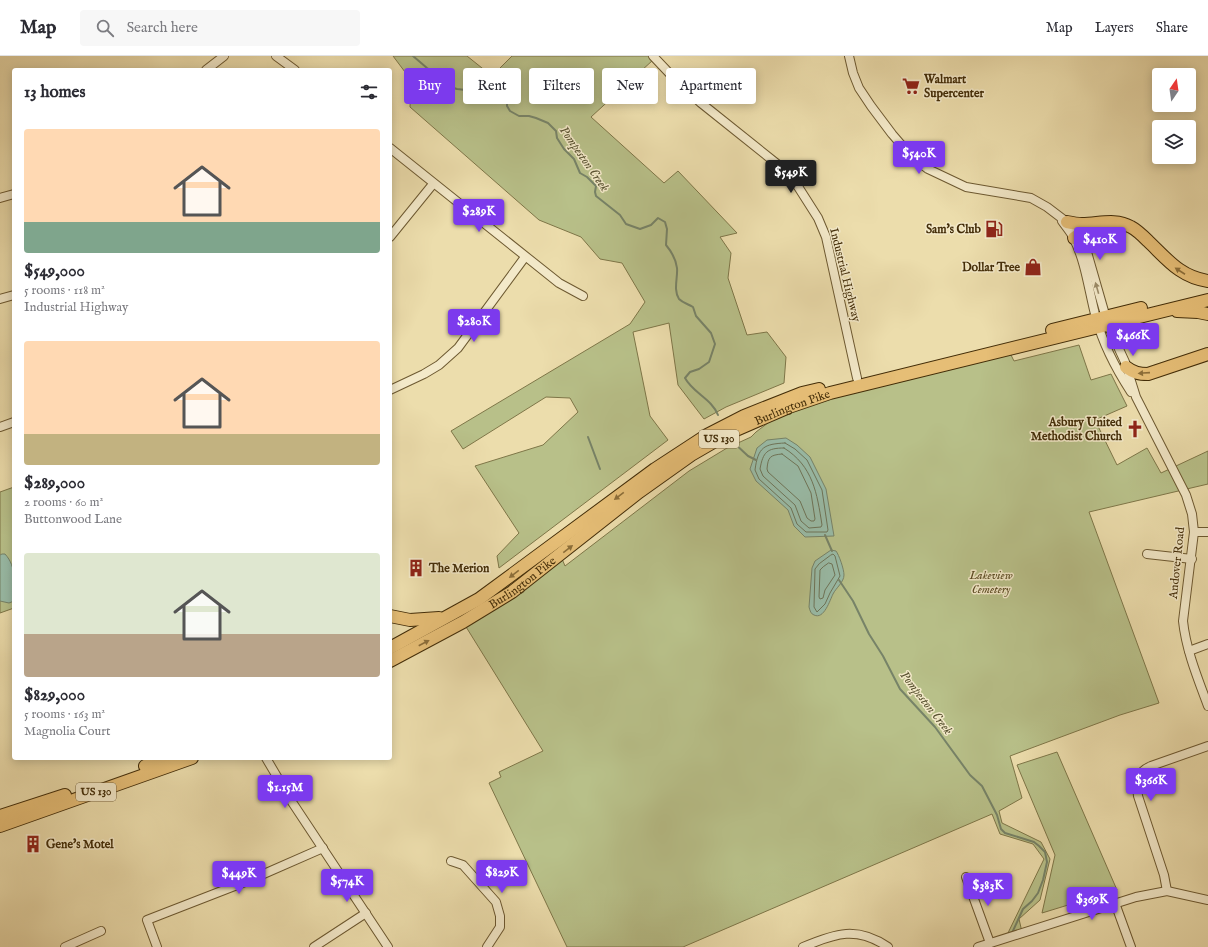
<!DOCTYPE html>
<meta charset="utf-8">
<style>
:root{--surface:#fff;--page:#f7f7f7;--text:#2b2b33;--muted:#7c7c81;--line:#e1e1e2;--accent:#7c3aed}
body{margin:0;font-family:"IM FELL English",serif;background:var(--page);color:var(--text);height:100vh;display:flex;flex-direction:column;font-size:15px;white-space:nowrap}
*{box-sizing:border-box;margin:0}
p{font-size:13px;color:var(--muted)}
.icon{flex:none;width:22px;height:22px;fill:none;stroke:currentColor;stroke-width:2;stroke-linecap:round;stroke-linejoin:round}
.map{position:relative;flex:1;overflow:hidden}
.details{position:absolute;left:12px;top:12px;width:380px;height:692px;display:flex;flex-direction:column;background:var(--surface);border-radius:4px;box-shadow:0 2px 10px #0003}
.details>*{flex:none}
.hud{position:absolute;left:404px;top:12px;width:380px;height:36px;display:flex;gap:8px}
.needle{width:26px;rotate:13deg}
.fabs{position:absolute;left:1152px;top:12px;display:grid;gap:8px}
.fabs a{display:grid;place-items:center;width:44px;height:44px;border-radius:4px;background:var(--surface);box-shadow:0 2px 10px #0003;font-size:20px}
.price{position:absolute;translate:-50% -34px;padding:0 9px;border-radius:4px;background:var(--accent);color:#fff;font-size:13px;line-height:26px;filter:drop-shadow(0 1px 2px #0008)}
.price::after{content:'';position:absolute;left:50%;top:24px;width:12px;height:9px;margin-left:-6px;background:inherit;clip-path:polygon(0 0,100% 0,50% 100%)}
.price.active{background:#222;color:#fff}
ul{padding:0;list-style:none}
li{display:grid;align-content:center;gap:8px;height:212px;padding:0 12px}
li span{display:grid;place-items:center;height:124px;border-radius:4px;color:#555}
li>.icon{margin-inline-start:auto}
span .icon{width:72px;height:72px;fill:#fffc;stroke-width:1}
li b{font-size:17px}
h2{display:flex;justify-content:space-between;align-items:center;height:48px;padding:0 12px;font-size:17px}
.tag{padding:0 14px;border-radius:4px;background:var(--surface);box-shadow:0 2px 10px #0003;font-size:14px;line-height:36px}
.tag.active{background:var(--accent);color:#fff}
header{display:flex;align-items:center;gap:24px;box-sizing:border-box;height:56px;padding:0 20px;background:var(--surface);border-bottom:1px solid var(--line)}
header strong{font-size:19px}
nav{display:flex;gap:22px;margin-inline-start:auto;font-size:14px}
.search{width:280px;height:36px;background:var(--page);display:flex;align-items:center;gap:10px;box-sizing:border-box;padding:0 14px;border-radius:4px;color:var(--muted);font-size:15px}
.map>svg:first-child{display:block}
.green{fill:#b8c089;stroke:#7e7648}
.water{fill:#99bca8;stroke:#778368}
.lines{fill:none;stroke-linecap:round;stroke-linejoin:round}
.shore{stroke:#6e7458;stroke-width:1}
.stream{stroke:#778368;stroke-width:2}
.minor-casing{stroke:#6d5931;stroke-width:10}
.highway-casing{stroke:#432d08;stroke-width:14}
.minor{stroke:#f3e9c9;stroke-width:8}
.highway{stroke:#e6be76;stroke-width:12}
.oneway{fill:#8c6e39}
.oneway2{fill:#9b8b68}
.labels{text-anchor:middle;dominant-baseline:central;stroke-width:3;stroke-linejoin:round;paint-order:stroke}
.shield{fill:#f3e9c9;stroke:#786542;stroke-width:1}
.shield-label{font-size:11px;font-weight:bold;fill:#432d08}
.poi-label{font-size:12px;font-weight:bold;fill:#432d08;stroke:#f3e9c9;text-anchor:start}
.street-label{font-size:12px;fill:#432d08;stroke:#f3e9c9}
.park-label{font-size:12px;font-style:italic;fill:#5a4a22;stroke:#f3e9c9}
.water-label{font-size:13px;font-style:italic;fill:#585130;stroke:#f3e9c9}
</style>
<header>
<strong>Map</strong>
<div class="search"><svg class="icon" aria-label="search" viewBox="0 0 24 24"><circle cx="10" cy="10" r="6"/><path d="M15 15l6 6"/></svg>Search here</div>
<nav><a>Map</a><a>Layers</a><a>Share</a></nav>
</header>
<div class="map">
<svg width="1208" height="891" viewBox="0 0 1208 891">
<rect width="100%" height="100%" fill="#ecddac"/>
<filter id="stains"><feTurbulence type="fractalNoise" baseFrequency=".005" numOctaves="4"/><feColorMatrix values="0 0 0 0 .2 0 0 0 0 .09 0 0 0 0 .02 0 0 0 .5 -.17"/></filter>
<radialGradient id="worn" r=".72"><stop offset=".6" stop-color="#630" stop-opacity="0"/><stop offset="1" stop-color="#630" stop-opacity=".3"/></radialGradient>
<!-- green -->
<g class="green">
<path d="M393,0h74l25,20 20,-20h138l3,4 -62,57 73,66 14,-12 59,62 -17,4 11,16 -3,25 19,57 20,-3 19,25 -2,26 -58,24 -22,12 -26,-34 -9,-62 -36,9 17,84 18,24 -169,128 -2,-12 22,-23 -44,-67 68,-21 35,-33 -8,-14 -24,-1 -83,52 -12,-18 179,-107 15,-22 -23,-39 -22,-4 -19,-22 -42,-17 -129,-113 1,-27z"/>
<path d="M1079,289l12,35 20,-6 16,32 -32,14 22,45 30,-17 14,25 47,-22v33l-119,28 70,191 -39,12 -110,41 12,42 -23,13 3,12 39,19 9,17 -10,41 -21,19 3,13 -15,3 37,-76 -11,-15 -33,-10 -8,-20 -309,133h-116l-78,-164 12,-6 -2,-5 44,-21 -80,-129 97,-68 5,12 124,-95 38,-23 24,-11 5,-5 33,-25 219,-58 6,12z"/>
<path d="M14,431v121l-14,5v-121z"/>
<path d="M1057,696l60,138 -75,23 13,-58 -38,-90z"/>
</g>
<!-- water -->
<g class="water">
<path d="M786,382l11,7 13,12 16,32 8,47 -29,1 -11,-11 -6,-16 -32,-29 -6,-12 7,-21 10,-8z"/>
<path d="M831,494l5,1c3,4 8,18 8,24 0,7 -8,13 -11,19 -3,6 -9,26 -19,21 -3,-1 -4,-4 -5,-8l3,-39 3,-7z"/>
<path d="M2,498h3c12,13 9,30 9,47l-5,2 -9,-2v-46z"/>
</g>
<g class="lines">
<!-- shore -->
<g class="shore">
<path d="M785,387l10,6 12,11 15,30 6,40 -1,2h-21l-9,-8 -6,-16 -32,-29 -4,-9c3,-23 9,-26 30,-27z"/>
<path d="M784,392c29,18 33,45 38,77l-1,2 -12,1 -8,-7 -6,-16 -32,-29 -3,-7c3,-17 7,-21 24,-21z"/>
<path d="M782,398l16,12 13,27 4,26 -1,2h-3l-4,-3 -7,-17 -32,-29 -1,-3c1,-12 3,-14 15,-15z"/>
<path d="M831,499l2,-1 2,2 5,20 -10,17 -5,11 -8,8 -3,-5 1,-38 4,-5z"/>
<path d="M829,507l3,1 3,11 -10,15 -2,8 -3,1 -1,-2 1,-27 3,-3z"/>
</g>
<!-- stream -->
<g class="stream">
<path d="M413,0l14,12 9,6 5,9 3,2 13,4 17,2 9,-3h9l15,5v13l3,5 9,5h10l7,2 12,5 8,8 1,7 7,11 10,10 6,14 7,4 9,9 -1,6 1,4 24,19 6,9 14,5 11,-4 7,-7 7,4 2,7 -1,16c5,6 10,15 11,23 1,9 -4,22 2,31 4,4 9,5 14,8l3,9 15,17 4,11 -6,18 -10,7 -9,3 -5,6c8,15 27,21 33,37"/>
<path d="M588,381l12,32"/>
<path d="M732,385l16,15 8,4"/>
<path d="M825,479l7,16"/>
<path d="M839,524l14,21 16,33 14,22 17,33 35,38 35,48 12,11 15,29 4,14 4,4 29,9 5,4 6,6 2,10 -4,18 -5,13 -6,8 -9,8 -11,24"/>
</g>
<!-- minor casing -->
<g class="minor-casing">
<g id="minor">
<path d="M276,0l19,14"/>
<path d="M653,0l18,19 30,28 80,64 16,18 21,33 8,19 31,141"/>
<path d="M849,0l4,17 6,15 12,18 21,28 19,22 17,13 38,18 65,11 16,9 25,19 7,8 8,18 21,73 17,37 11,35 50,98 6,19 2,18 -11,89c3,29 15,58 25,85"/>
<path d="M206,14l18,-14"/>
<path d="M390,92l169,135 24,13"/>
<path d="M0,142l14,-4"/>
<path d="M1062,165c4,6 9,11 12,18 12,24 15,53 22,79 7,26 20,51 35,74"/>
<path d="M390,181l43,-53"/>
<path d="M0,243l14,-4"/>
<path d="M390,334l34,-16 15,-9 19,-17 67,-91"/>
<path d="M0,371l14,-5"/>
<path d="M1194,476h14"/>
<path d="M1147,498l45,5"/>
<path d="M1189,595l19,-7"/>
<path d="M266,702l26,44 96,145"/>
<path d="M451,805l12,4 33,37 4,14v11l-13,20"/>
<path d="M966,821l24,66"/>
<path d="M1167,835l-3,-16 -26,-79c-2,-15 -1,-24 13,-30l57,-20"/>
<path d="M1115,847l16,44"/>
<path d="M65,891l36,-16"/>
<path d="M157,891l-10,-27 103,-40 73,-32"/>
<path d="M314,891l52,-34"/>
<path d="M803,891c33,-14 54,-21 85,0"/>
<path d="M978,891l158,-50 31,-6 41,9"/>
</g>
</g>
<!-- highway casing -->
<g class="highway-casing">
<g id="highway">
<path d="M1067,166c5,1 10,2 15,2 17,0 33,-6 49,3 6,3 12,9 17,14 19,18 32,36 60,40"/>
<path d="M1074,182l21,-14"/>
<path d="M1177,255l21,1 10,2"/>
<path d="M1052,274l89,-22"/>
<path d="M1126,311c8,6 13,7 22,7l60,-20"/>
<path d="M390,560l20,4 29,-2"/>
<path d="M390,592l89,-49 176,-130 52,-34 37,-19 58,-23 17,-4"/>
<path id="s1" d="M390,605l73,-39 49,-30 127,-100 52,-37 38,-22 60,-26 41,-14 378,-93"/>
<path d="M145,710l22,-8"/>
<path d="M0,760l65,-21"/>
<path d="M0,770l192,-68"/>
</g>
</g>
<!-- minor -->
<use href="#minor" class="minor"/>
<!-- highway -->
<use href="#highway" class="highway"/>
</g>
<!-- one-way arrows -->
<defs><path id="oneway-solid" d="M-6-.8H1V-3.2L6.5 0L1 3.2V.8H-6Z"/></defs>
<g class="oneway">
<use href="#oneway-solid" transform="translate(1180 215) rotate(-147)"/>
<use href="#oneway-solid" transform="translate(1144 317) rotate(176)"/>
<use href="#oneway-solid" transform="translate(619 440) rotate(143)"/>
<use href="#oneway-solid" transform="translate(568 493) rotate(-38)"/>
<use href="#oneway-solid" transform="translate(514 518) rotate(143)"/>
<use href="#oneway-solid" transform="translate(424 587) rotate(-28)"/>
</g>
<use class="oneway2" href="#oneway-solid" transform="translate(1097 232) rotate(-106)"/>
<!-- icons -->
<defs>
<g id="supermarket-bare" transform="scale(1.38)"><path d="M-6-5.5h2.5l.6 2H6L4.5 2H-2.5L-4.4-4H-6ZM-1.5 3.2a1.3 1.3 0 1 0 .1 0ZM3 3.2a1.3 1.3 0 1 0 .1 0Z" fill="#8f2418" stroke="#f3e9c9" stroke-width="2.5" paint-order="stroke"/></g>
<g id="fuel-bare" transform="scale(1.38)"><path d="M-5.5-6h7V0h2V4h1.3V-2.5L3-4.5l.8-.8L6-3V5H2.5V1h-1V6h-7ZM-4.2-4.7v3.2H.2V-4.7Z" fill="#8f2418" stroke="#f3e9c9" stroke-width="2.5" paint-order="stroke"/></g>
<g id="shop-bare" transform="scale(1.38)"><path d="M-5-2.5h2.3a2.7 3.5 0 0 1 5.4 0H5L5.5 6h-11ZM-1.5-2.5h3a1.5 2.3 0 0 0-3 0Z" fill="#8f2418" stroke="#f3e9c9" stroke-width="2.5" paint-order="stroke"/></g>
<g id="church-bare" transform="scale(1.38)"><path d="M-1.2-6h2.4v3.5h3.3v2.4h-3.3V6h-2.4V-.1h-3.3v-2.4h3.3Z" fill="#8f2418" stroke="#f3e9c9" stroke-width="2.5" paint-order="stroke"/></g>
<g id="building-bare" transform="scale(1.38)"><path d="M-4-6H4V6H1V3H-1V6H-4ZM-2.5-4.3h1.7v1.8h-1.7ZM.8-4.3h1.7v1.8H.8ZM-2.5-1h1.7V.8h-1.7ZM.8-1h1.7V.8H.8Z" fill="#8f2418" stroke="#f3e9c9" stroke-width="2.5" paint-order="stroke"/></g>
</defs>
<g fill-rule="evenodd">
<use href="#supermarket-bare" x="911" y="30"/>
<use href="#fuel-bare" x="994" y="173"/>
<use href="#shop-bare" x="1033" y="211"/>
<use href="#church-bare" x="1135" y="373"/>
<use href="#building-bare" x="416" y="512"/>
<use href="#building-bare" x="33" y="788"/>
</g>
<g class="labels">
<!-- shield labels -->
<g class="shield">
<rect x="699" y="374" width="40" height="18" rx="3"/>
<rect x="76" y="727" width="40" height="18" rx="3"/>
</g>
<g class="shield-label">
<text x="719" y="383">US 130</text>
<text x="96" y="736">US 130</text>
</g>
<!-- poi labels -->
<g class="poi-label">
<text x="924" y="23">Walmart<tspan x="924" dy="14">Supercenter</tspan></text>
<text x="981" y="173" text-anchor="end">Sam's Club</text>
<text x="1020" y="211" text-anchor="end">Dollar Tree</text>
<text x="1122" y="366" text-anchor="end">Asbury United<tspan x="1122" dy="14">Methodist Church</tspan></text>
<text x="429" y="512">The Merion</text>
<text x="46" y="788">Gene's Motel</text>
</g>
<!-- street labels -->
<g class="street-label">
<text transform="translate(845 219) rotate(76)">Industrial Highway</text>
<text stroke="none"><textPath href="#s1" startOffset="478">Burlington Pike</textPath></text>
<text transform="translate(1177 507) rotate(-84)">Andover Road</text>
<text stroke="none"><textPath href="#s1" startOffset="154">Burlington Pike</textPath></text>
</g>
<!-- park labels -->
<g class="park-label">
<text x="991" y="519">Lakeview<tspan x="991" dy="14">Cemetery</tspan></text>
</g>
<!-- water labels -->
<g class="water-label">
<text transform="translate(584 103) rotate(55)">Pompeston Creek</text>
<text transform="translate(926 647) rotate(52)">Pompeston Creek</text>
</g>
</g>
<rect width="100%" height="100%" filter="url(#stains)"/>
<rect width="100%" height="100%" fill="url(#worn)"/>
</svg>
<div class="fabs">
<a><svg class="needle" viewBox="-14 -14 28 28"><path d="M0-13l5 13h-10z" fill="#e53935"/><path d="M0 13l5-13h-10z" fill="#7c7c81"/></svg></a>
<a><svg class="icon" aria-label="layers" viewBox="0 0 24 24"><path d="M12 4l9 5-9 5-9-5zM3 14l9 5 9-5"/></svg></a>
</div>
<b class="price" style="left:919px;top:119px">$540K</b>
<b class="price active" style="left:791px;top:138px">$549K</b>
<b class="price" style="left:479px;top:177px">$289K</b>
<b class="price" style="left:1100px;top:205px">$410K</b>
<b class="price" style="left:474px;top:287px">$280K</b>
<b class="price" style="left:1133px;top:301px">$466K</b>
<b class="price" style="left:1151px;top:746px">$366K</b>
<b class="price" style="left:285px;top:753px">$1.15M</b>
<b class="price" style="left:502px;top:838px">$829K</b>
<b class="price" style="left:239px;top:839px">$449K</b>
<b class="price" style="left:347px;top:847px">$574K</b>
<b class="price" style="left:988px;top:851px">$383K</b>
<b class="price" style="left:1092px;top:865px">$369K</b>
<div class="hud">
<a class="tag active">Buy</a>
<a class="tag">Rent</a>
<a class="tag">Filters</a>
<a class="tag">New</a>
<a class="tag">Apartment</a>
</div>
<section class="details">
<h2>13 homes<svg class="icon" aria-label="filters" viewBox="0 0 24 24"><path d="M4 7h16M4 17h16"/><circle cx="9" cy="7" r="2"/><circle cx="15" cy="17" r="2"/></svg></h2>
<ul>
<li><span style="background:linear-gradient(#ffd9b3 75%,#7fa58c 0)"><svg class="icon" aria-label="home" viewBox="0 0 24 24"><path d="M3 11l9-7 9 7M6 9v11h12V9"/></svg></span><div><b>$549,000</b><p>5 rooms · 118 m²</p><p>Industrial Highway</p></div></li>
<li><span style="background:linear-gradient(#ffd9b3 75%,#c2b280 0)"><svg class="icon" aria-label="home" viewBox="0 0 24 24"><path d="M3 11l9-7 9 7M6 9v11h12V9"/></svg></span><div><b>$289,000</b><p>2 rooms · 60 m²</p><p>Buttonwood Lane</p></div></li>
<li><span style="background:linear-gradient(#dfe7d0 65%,#b9a48a 0)"><svg class="icon" aria-label="home" viewBox="0 0 24 24"><path d="M3 11l9-7 9 7M6 9v11h12V9"/></svg></span><div><b>$829,000</b><p>5 rooms · 163 m²</p><p>Magnolia Court</p></div></li>
</ul>
</section>
</div>
